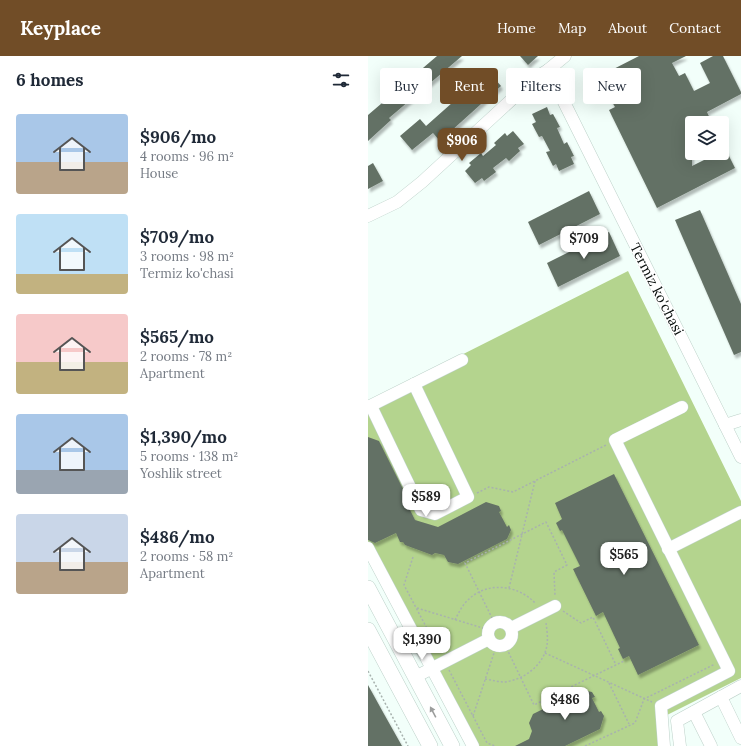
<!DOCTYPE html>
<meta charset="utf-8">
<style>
:root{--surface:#fff;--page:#f6f6f7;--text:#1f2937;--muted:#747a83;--accent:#714d27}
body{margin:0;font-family:Lora,serif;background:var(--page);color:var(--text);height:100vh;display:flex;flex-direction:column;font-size:15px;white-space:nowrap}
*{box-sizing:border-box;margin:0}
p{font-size:13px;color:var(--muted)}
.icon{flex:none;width:22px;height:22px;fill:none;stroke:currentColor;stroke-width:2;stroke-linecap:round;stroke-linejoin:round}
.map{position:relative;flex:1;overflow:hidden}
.side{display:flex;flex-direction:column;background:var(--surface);width:368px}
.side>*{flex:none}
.hud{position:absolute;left:12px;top:12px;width:301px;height:36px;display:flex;gap:8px}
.buttons{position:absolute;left:317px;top:60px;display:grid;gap:8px}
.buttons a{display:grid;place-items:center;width:44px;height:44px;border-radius:4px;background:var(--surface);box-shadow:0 4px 16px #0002;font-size:20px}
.price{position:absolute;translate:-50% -34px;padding:0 9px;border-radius:8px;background:#fff;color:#222;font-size:13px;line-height:26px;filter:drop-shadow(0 1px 2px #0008)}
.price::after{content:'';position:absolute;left:50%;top:24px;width:12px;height:9px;margin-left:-6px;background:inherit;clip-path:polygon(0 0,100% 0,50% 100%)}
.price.active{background:var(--accent);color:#fff}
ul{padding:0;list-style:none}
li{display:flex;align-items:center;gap:12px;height:100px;padding:0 16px}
li span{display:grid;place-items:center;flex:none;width:112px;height:80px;border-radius:4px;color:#555}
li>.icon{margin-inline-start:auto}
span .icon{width:48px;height:48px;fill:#fffc;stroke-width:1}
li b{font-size:17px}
h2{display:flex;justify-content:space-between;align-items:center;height:48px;padding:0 16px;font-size:17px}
.tag{padding:0 14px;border-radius:4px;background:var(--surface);box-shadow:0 4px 16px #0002;font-size:14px;line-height:36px}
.tag.active{background:var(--accent);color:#fff}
header{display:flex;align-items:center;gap:24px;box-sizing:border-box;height:56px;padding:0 20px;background:var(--accent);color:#fff}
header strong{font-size:19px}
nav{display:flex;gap:22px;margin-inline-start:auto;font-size:14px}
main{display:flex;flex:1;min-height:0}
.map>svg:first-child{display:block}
.green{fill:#b4d48e}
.building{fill:#647165;filter:url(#shadow)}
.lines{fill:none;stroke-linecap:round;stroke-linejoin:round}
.minor-casing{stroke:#bdd1c9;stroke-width:13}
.major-casing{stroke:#bdd1c9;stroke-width:16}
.path{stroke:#a8b2ae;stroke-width:1.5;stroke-dasharray:2 2;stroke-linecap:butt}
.minor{stroke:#fff;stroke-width:12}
.major{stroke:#fff;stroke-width:15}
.oneway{fill:#9c9e9d}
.labels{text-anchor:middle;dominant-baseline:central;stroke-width:3;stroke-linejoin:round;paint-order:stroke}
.street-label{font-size:14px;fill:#070d0b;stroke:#fff}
</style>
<header>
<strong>Keyplace</strong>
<nav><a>Home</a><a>Map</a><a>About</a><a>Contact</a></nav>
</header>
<main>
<section class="side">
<h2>6 homes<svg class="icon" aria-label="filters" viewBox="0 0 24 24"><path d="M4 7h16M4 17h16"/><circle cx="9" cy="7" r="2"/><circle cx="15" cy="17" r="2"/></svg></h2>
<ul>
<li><span style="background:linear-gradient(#a9c7e8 60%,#b9a48a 0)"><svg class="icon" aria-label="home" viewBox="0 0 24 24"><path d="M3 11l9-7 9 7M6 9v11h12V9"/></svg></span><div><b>$906/mo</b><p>4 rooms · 96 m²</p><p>House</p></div></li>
<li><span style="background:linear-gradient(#bfe0f5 75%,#c2b280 0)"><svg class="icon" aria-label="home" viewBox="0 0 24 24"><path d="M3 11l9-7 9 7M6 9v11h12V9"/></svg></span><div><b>$709/mo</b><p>3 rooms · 98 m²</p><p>Termiz ko'chasi</p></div></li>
<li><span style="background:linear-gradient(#f6c9c9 60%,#c2b280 0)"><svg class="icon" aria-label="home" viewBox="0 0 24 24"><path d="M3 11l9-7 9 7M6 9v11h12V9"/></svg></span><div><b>$565/mo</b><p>2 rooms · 78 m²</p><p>Apartment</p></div></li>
<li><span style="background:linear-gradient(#a9c7e8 70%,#9aa5b1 0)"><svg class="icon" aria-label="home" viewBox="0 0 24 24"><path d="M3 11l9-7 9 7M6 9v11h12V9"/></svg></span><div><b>$1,390/mo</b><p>5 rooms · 138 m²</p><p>Yoshlik street</p></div></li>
<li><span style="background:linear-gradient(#c9d6e8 60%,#b9a48a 0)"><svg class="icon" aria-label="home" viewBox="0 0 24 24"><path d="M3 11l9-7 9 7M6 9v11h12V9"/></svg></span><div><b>$486/mo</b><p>2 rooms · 58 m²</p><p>Apartment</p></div></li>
</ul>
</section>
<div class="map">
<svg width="373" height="690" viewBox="0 0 373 690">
<defs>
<filter id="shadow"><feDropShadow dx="2" dy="3.5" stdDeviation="1" flood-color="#0004"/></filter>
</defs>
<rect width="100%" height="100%" fill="#f2fffa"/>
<!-- green -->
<path class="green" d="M260,215l113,230v177l-76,38 3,30h-199l-101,-188v-156z"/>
<!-- building -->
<g class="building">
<path d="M69,0h25l-73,62 2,2 -23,21v-26z"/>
<path d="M152,0h18l-10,9z"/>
<path d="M271,0h47l-14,7 7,13 6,-3 9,18 16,-8 -10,-20 13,-7h10l18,36v2l-34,18 5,11h-20v43l26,-13h4v-11l13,26 -78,40 -48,-98 6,-3 -7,-12 -5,3 -9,-19z"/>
<path d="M120,15l13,15 -61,55 -7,-8 -21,17 -12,-14 20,-17 6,7z"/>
<path d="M179,51l3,8 3,-1 7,13 -3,1 7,16 3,-2 7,14 -3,1 3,7 -15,7 -3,-7 -3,2 -7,-14 4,-1 -8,-15 -3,1 -7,-13 4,-2 -4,-8z"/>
<path d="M145,75l11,13 -6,4 2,3 -11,10 -3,-3 -13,10 3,4 -12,9 -2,-3 -7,5 -10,-12 6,-6 -2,-2 12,-10 2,3 13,-11 -2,-2 11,-10 2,3z"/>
<path d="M5,107l10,18 -15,8v-23z"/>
<path d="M221,135l11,23 -61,31 -11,-23z"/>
<path d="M332,154l41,94v48l-7,3 -59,-135z"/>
<path d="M241,176l11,24 -62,31 -11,-24z"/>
<path d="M0,381l11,4 31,62 -3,1 8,16 23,7 48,-25 13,4 2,5 -2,1 8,15 2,-2 2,5 -4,9 -49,25 -10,-2 -4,-7 -9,-2 -3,2 -27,-10 -2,-3h-3l-4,-9 -21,10 -7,-3z"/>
<path d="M246,418l85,171 -61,30 -9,-19 -6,3 -5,-10 2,-1 -17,-36 -7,4 -23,-47 7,-3 -18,-36 -2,1 -4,-8 6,-4 -7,-16z"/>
<path d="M0,629l16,29 18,32h-34z"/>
<path d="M214,634l10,2 3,5 -3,1 7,14 2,-1 3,5 -4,13 -35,17h-50l14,-7 3,-8 -3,-8 4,-9z"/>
</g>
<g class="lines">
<!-- minor casing -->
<g class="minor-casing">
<g id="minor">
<path d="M180,14l17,-14"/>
<path d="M0,160l29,-14 25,-20 113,-104 13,-8 193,387"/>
<path d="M3,350l50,104 14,4 33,-17 -54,-113"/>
<path d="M0,351l94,-47"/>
<path d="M357,369l16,-5"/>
<path d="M0,492l105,198"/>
<path d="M300,493l73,-37"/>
<circle cx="132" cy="578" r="12"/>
<path d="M143,572l44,-22"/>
<path d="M47,621l74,-38"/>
<path d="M353,641l20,41"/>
<path d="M326,656l17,34"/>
<path d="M296,690l-3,-40 68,-35 -114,-231 67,-33"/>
<path d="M312,690l-3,-25 64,-35"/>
</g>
</g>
<!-- major casing -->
<g class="major-casing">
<g id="major">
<path d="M0,532l84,158"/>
<path d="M0,574l62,116"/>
</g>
</g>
<!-- path -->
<g class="path">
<path d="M109,437l12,-6 24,5 93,-47"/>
<path d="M45,501l-9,28 36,68"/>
<path d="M141,532l26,-107"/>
<path d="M49,552l69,21"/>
<path d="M195,555l18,12 12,-6 23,48"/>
<path d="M87,564c4,-8 8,-16 14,-21 19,-18 50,-14 67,5"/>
<path d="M126,566l-29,-59 81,-41 21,43 -13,7 1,24"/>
<path d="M137,589l29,60 90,-44"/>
<path d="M177,597l107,49"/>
<path d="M81,614l38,73 8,3"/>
<path d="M0,615l40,75"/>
<path d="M117,623c7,1 13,3 19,3 20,-2 40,-17 43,-37 1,-7 0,-15 -1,-22"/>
<path d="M241,627l20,41"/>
<path d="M105,660l23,-69"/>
<path d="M217,690l50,-23 9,-24 71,-35"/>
</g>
<!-- minor -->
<use href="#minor" class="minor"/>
<!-- major -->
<use href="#major" class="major"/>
</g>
<!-- one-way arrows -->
<defs><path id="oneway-solid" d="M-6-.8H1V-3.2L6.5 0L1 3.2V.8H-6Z"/></defs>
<use class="oneway" href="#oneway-solid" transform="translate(65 656) rotate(-118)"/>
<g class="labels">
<!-- street labels -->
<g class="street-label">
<text transform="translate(289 233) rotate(63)">Termiz ko'chasi</text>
</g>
</g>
</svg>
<div class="buttons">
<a><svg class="icon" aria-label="layers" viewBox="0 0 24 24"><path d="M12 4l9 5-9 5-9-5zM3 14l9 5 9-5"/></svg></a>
</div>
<b class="price active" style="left:94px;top:106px">$906</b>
<b class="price" style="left:216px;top:204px">$709</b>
<b class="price" style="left:58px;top:462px">$589</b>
<b class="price" style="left:256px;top:520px">$565</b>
<b class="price" style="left:54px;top:605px">$1,390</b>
<b class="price" style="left:197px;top:665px">$486</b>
<div class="hud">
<a class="tag">Buy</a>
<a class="tag active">Rent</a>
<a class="tag">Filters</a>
<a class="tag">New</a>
</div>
</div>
</main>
